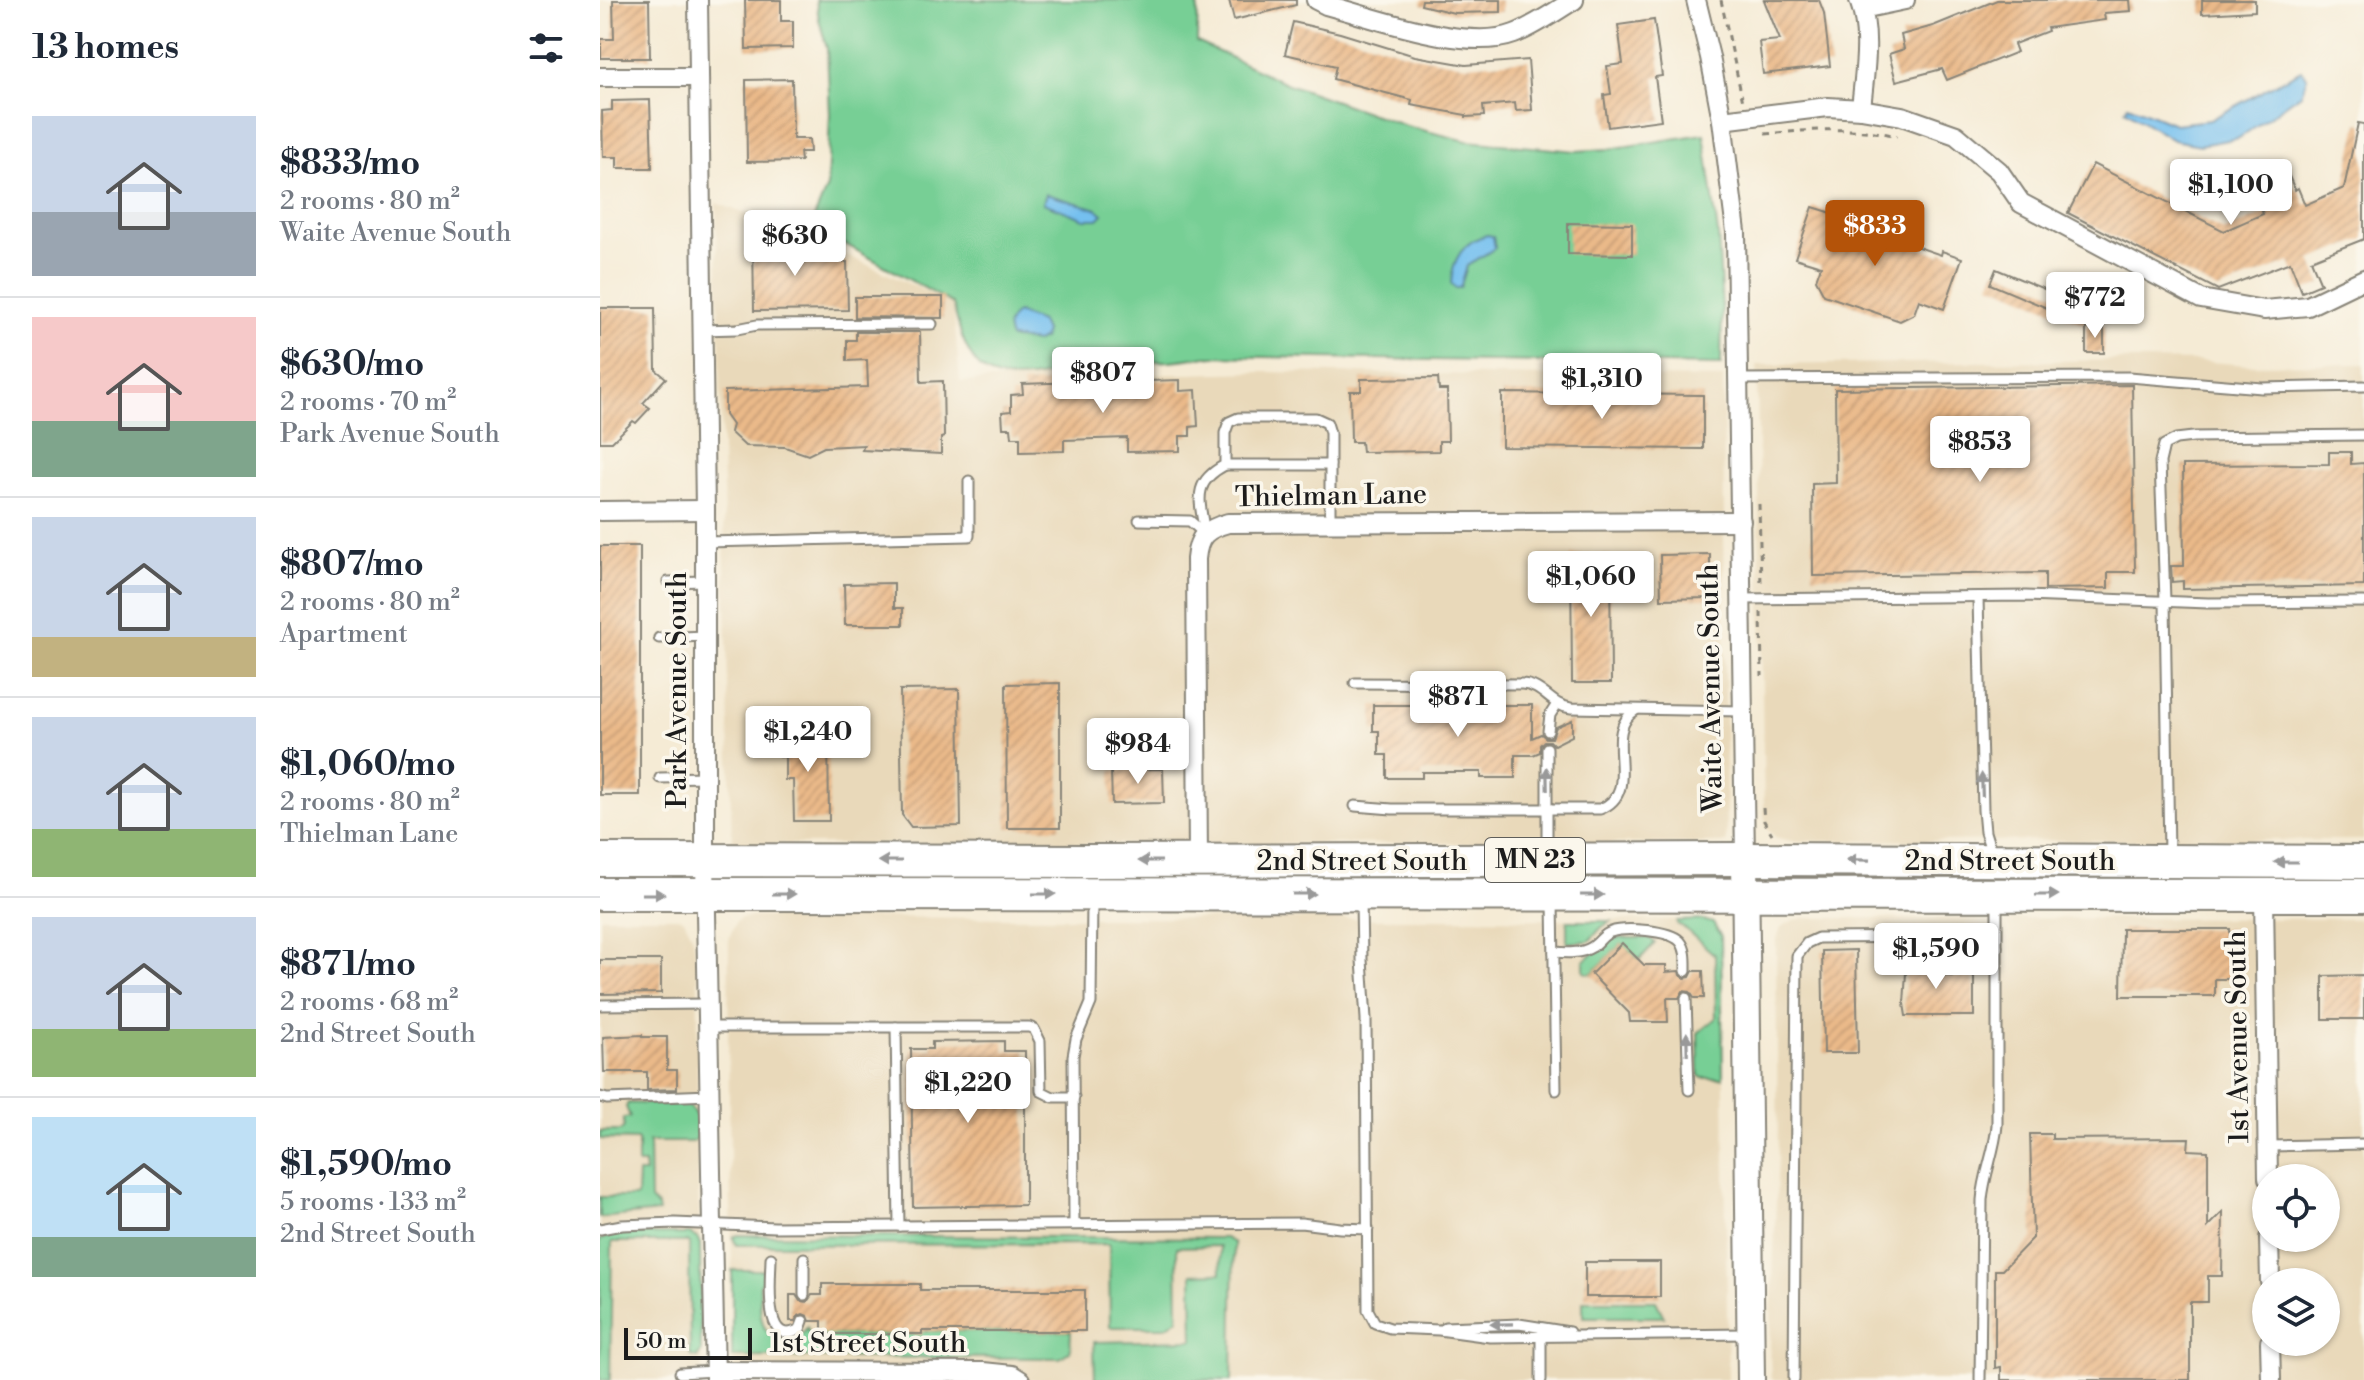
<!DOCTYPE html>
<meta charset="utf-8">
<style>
:root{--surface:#fff;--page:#f2f2f3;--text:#1f2937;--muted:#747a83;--line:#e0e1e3;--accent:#b45309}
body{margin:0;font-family:"Libre Bodoni",serif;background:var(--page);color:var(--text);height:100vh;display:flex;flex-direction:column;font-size:30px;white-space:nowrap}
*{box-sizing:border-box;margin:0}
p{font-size:26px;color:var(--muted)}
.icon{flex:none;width:44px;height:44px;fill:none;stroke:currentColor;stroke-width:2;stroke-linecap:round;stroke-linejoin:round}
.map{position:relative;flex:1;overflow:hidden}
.sheet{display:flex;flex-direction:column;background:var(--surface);width:600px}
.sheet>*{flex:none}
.tools{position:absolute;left:1652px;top:1164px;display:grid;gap:16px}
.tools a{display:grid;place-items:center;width:88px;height:88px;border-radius:50%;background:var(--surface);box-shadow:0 2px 6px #0004;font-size:40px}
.scale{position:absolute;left:24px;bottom:20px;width:128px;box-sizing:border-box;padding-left:8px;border:4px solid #1c1c1c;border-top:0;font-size:22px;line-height:28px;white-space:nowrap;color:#1c1c1c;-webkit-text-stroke:6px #fbf7ec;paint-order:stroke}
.price{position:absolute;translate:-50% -68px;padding:0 18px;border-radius:8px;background:#fff;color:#222;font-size:26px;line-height:52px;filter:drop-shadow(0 2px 4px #0008)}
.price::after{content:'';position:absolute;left:50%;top:48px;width:24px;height:18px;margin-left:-12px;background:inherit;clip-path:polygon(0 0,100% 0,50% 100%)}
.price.current{background:var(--accent);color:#fff}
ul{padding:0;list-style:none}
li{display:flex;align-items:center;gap:24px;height:200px;padding:0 32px}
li+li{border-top:2px solid var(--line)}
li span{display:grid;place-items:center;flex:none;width:224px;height:160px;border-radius:0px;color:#555}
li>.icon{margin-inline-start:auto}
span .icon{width:96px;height:96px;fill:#fffc;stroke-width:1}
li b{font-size:34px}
h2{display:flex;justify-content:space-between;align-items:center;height:96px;padding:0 32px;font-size:34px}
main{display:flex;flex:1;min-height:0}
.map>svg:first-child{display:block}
.built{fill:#e9d9ba;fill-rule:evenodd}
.green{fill:#77cf95;stroke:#4a7658;stroke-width:2}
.water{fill:#75c0ef;stroke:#486e86;stroke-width:2}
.building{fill:url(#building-hatch)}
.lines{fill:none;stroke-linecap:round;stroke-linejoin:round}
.lane-casing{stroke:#888478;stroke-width:13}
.street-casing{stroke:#888478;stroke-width:22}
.secondary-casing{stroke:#888478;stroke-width:30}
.highway-casing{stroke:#888478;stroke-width:36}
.path{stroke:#888478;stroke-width:3;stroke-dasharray:6 6;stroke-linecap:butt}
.lane{stroke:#fff;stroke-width:9}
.street{stroke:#fff;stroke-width:18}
.secondary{stroke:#fff;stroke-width:26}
.highway{stroke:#fff;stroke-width:32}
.oneway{fill:#999}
.labels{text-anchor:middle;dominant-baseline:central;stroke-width:7;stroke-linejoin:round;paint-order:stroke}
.shield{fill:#fbf7ec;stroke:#5f5e5a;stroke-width:2}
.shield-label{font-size:26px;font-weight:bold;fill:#1c1c1c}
.street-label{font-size:28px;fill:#1c1c1c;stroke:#fbf7ec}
</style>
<main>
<section class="sheet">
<h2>13 homes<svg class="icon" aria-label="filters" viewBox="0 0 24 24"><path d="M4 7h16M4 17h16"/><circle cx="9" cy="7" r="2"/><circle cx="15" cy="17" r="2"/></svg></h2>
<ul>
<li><span style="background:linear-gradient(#c9d6e8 60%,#9aa5b1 0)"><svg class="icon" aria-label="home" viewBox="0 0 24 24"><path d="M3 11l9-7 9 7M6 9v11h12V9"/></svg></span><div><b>$833/mo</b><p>2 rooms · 80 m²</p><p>Waite Avenue South</p></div></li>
<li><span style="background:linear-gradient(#f6c9c9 65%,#7fa58c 0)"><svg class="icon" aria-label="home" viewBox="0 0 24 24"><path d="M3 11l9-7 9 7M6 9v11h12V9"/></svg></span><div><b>$630/mo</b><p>2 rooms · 70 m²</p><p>Park Avenue South</p></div></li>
<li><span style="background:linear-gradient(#c9d6e8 75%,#c2b280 0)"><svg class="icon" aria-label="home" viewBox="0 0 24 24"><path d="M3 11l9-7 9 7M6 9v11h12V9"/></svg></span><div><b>$807/mo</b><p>2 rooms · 80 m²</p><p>Apartment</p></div></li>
<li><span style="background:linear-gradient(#c9d6e8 70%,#8fb573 0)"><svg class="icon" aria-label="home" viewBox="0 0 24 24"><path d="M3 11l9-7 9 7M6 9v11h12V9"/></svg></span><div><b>$1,060/mo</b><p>2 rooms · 80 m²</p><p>Thielman Lane</p></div></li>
<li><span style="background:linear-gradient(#c9d6e8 70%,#8fb573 0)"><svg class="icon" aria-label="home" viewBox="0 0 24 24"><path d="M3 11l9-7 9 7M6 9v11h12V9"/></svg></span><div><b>$871/mo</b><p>2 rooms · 68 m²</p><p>2nd Street South</p></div></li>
<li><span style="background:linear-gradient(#bfe0f5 75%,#7fa58c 0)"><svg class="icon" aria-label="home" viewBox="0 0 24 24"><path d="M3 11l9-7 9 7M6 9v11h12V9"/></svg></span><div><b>$1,590/mo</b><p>5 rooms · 133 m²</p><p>2nd Street South</p></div></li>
</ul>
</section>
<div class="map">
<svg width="1764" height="1380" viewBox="0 0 1764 1380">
<defs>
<pattern id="building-hatch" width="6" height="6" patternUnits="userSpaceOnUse" patternTransform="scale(2)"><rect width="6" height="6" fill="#eab989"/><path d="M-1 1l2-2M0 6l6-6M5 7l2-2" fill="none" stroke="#c89e76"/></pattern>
</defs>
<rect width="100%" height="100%" fill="#fbf7ec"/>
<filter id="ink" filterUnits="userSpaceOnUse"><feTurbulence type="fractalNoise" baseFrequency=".0125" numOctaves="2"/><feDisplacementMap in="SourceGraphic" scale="16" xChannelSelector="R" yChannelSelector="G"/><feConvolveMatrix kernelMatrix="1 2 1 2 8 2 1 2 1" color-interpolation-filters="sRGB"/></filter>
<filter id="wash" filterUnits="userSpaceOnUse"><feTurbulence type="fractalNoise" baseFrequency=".006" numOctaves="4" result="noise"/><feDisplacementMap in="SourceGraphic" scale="32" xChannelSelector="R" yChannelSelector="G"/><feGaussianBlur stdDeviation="1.8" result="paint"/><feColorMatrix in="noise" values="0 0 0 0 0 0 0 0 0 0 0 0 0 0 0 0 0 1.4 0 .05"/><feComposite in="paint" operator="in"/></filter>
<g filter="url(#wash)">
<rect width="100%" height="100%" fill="#f5ebd5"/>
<!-- built -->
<g class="built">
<path d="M116,203l82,30 155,71 7,78 46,-3 252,-7 465,6 3,465 -994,1z"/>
<path d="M1539,360l58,1 50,4 117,-1v476l-572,1 -17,-4 -9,-10 -2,-16 -7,-446z"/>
<path d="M0,917h78l6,2 9,19 5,40 -1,139 5,263h-102z"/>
<path d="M153,917l950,3 10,3 5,6 4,18 6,433h-994l-6,-343 1,-99 7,-16 5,-4z"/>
<path d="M1205,918l559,1v461h-593l-1,-34 8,-191 -2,-213 5,-15 13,-7zM1666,1178h60v60h-60zM1666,1282h60v60h-60z"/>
</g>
<!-- green -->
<g class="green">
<path d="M216,0h382l-1,42 91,42 118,42 61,15 109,10 33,-2 95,-15 14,99 4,76 -1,56 -513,-9c-18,2 -38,7 -56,5 -19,-1 -36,-7 -55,-3 -10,3 -19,9 -29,12 -24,7 -69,17 -89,-4 -15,-16 -21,-41 -26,-62l-142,-79 16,-38 3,-73 -3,-65 -8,-30z"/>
<path d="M1103,920l10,3 8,13 2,142h-21l-3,-3 -1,-42 18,-15 -1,-63 -32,-28 -6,-3v-3z"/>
<path d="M967,921h44l-9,6 -13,14 -22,2z"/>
<path d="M1016,938h34l5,5 -16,17 -17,-16 -31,30 -7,-2v-11l25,-21z"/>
<path d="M28,1103l61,2 8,12 1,21 -6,4h-43l1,58 8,7 1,5 -59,6v-21h37l1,-24h7l-1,-9h-6v-24l-38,-1v-8h20l4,-4 -1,-9 7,-1 -4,-10z"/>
<path d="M16,1234h74l8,5 2,5 1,108 -4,6 -6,-2 -1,-3 -1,-111h-77l-2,138h-10v-140z"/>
<path d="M138,1235l487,3 9,5 -2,137h-137l-1,-38 99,-2 -1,-66 29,-1 -1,-27 -43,1 1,72 -12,8h-56l-1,-83 -373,1 -3,-8z"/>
<path d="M132,1270h32l3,3 -1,7 -6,4c0,21 -4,56 27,56 9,0 16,-5 20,-13l3,8 5,2 7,-3h99l1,-3h149l-1,20 -10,7 -328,-1z"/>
<path d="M983,1301h73l8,16h-81z"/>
</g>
<!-- water -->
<g class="water">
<path d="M1701,70l6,8 -6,16 -62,44 -39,7 -27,-5 -48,-30 3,-5 47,19 35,-4z"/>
<path d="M446,194l51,15 6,5 -5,5h-13l-42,-16z"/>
<path d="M887,235l6,1 2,12 -28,18 -7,22h-5l-4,-5c1,-23 13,-43 36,-48z"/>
<path d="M417,313l24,9 4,9 -2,8 -7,3 -26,-4c-5,-11 -3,-17 7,-25z"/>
</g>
<g id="blocks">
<!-- building -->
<g class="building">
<path d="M13,0h36l1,58h-49v-19h13z"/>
<path d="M145,0h36v21h12v27l-47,1z"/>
<path d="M629,0h67v5l-62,15z"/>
<path d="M822,0h79v12l-47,1 -33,-8z"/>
<path d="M1164,0h55l5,13 6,53 -67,8 -4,-32 21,-2z"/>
<path d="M1397,0h133l1,11 -27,2 1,7 -58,8 1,3 -34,13 3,8 -70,28 -5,-11 -46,12 -7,-27 15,-5 -3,-14 32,-9z"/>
<path d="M1602,0h53v11l-53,3z"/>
<path d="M1054,20l8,56 -7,1 6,43 -53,7 -4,-32 7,-1 -4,-28 16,-2 -5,-39z"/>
<path d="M693,22l47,11 75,23 51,9 62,-5 4,50 -16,1 -1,-8 -32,3 1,10 -18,1v-2l-55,-10 1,-5 -79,-21 3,-13 -51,-12z"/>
<path d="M192,79l1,60h16l1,13h-10l1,9 -54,1 -1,-82z"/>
<path d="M50,100l2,68h-35v-11h-14l-1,-46 10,-1v-9z"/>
<path d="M1758,123l6,1v115l-53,21 10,24 -19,8 -12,-30 -72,28 -150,-77 25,-49 131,67 39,-17 -5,-13 7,-3 -5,-12 28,-12 7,16 3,-2 7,17 39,-17z"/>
<path d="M1213,207l19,6 -1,4 110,38 1,-4 20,7 -18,51 -25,-9 -5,14 -14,7 -76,-26 -8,-15 5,-14 -26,-8z"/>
<path d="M968,223l64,1v31l-64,-1z"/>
<path d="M201,234v28h46l1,48 -94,1 -1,-76z"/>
<path d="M1396,269l96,40 -7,15 -95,-40z"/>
<path d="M255,297h88v21l-88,-1z"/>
<path d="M0,308h55l1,62 10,8 -23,25 7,5 -14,15 -3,-2 -21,21h-12z"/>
<rect x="1486" y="326" width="18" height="27"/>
<path d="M256,332h64l1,50 22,-1 1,56 -3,1v16l-79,-4 2,-5 -40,2 -16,8 -23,-8 -40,-1 -15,-14 2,-7 -7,-10v-24l143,-4 -1,-27 -20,1v-21h9z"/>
<path d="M838,378l1,12h8l1,51h-9v10l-77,1 -1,-10h-10l-1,-51h11v-12z"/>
<path d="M580,380v11l16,-1 2,36 -8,1v9h-10v15l-53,1v-14l-63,2v11l-44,1v-15h-8l-1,-9h-8l-1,-16 9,-1v-16l12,-1 -1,-10 55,-2v8l35,-1v-7z"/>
<path d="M1532,385l3,187h-27v16l-63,1v-16l-232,3 -1,-92 24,-1 -1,-94z"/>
<path d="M902,393l201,2v54l-201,-2z"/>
<path d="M1729,452h22v12l13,-1v123l-181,3v-8l-11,1 -1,-16h13l-1,-101 146,-1z"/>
<rect x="0" y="546" width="40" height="249"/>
<path d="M1110,554v44l-49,1 -1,-44z"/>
<path d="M971,555h39l1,128h-39z"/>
<path d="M294,583v25h9v17h-58l-1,-41z"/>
<path d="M460,683v145h-53l-1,-144z"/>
<path d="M359,689l2,137 -50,1 -9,-12 -2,-125z"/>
<path d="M773,705h159v33l9,-4 5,4h6l4,-11 16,-7v16l-18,9 -4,-4h-6l-4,4v7l-7,3h-18v23h-34v-6h-59v6h-35v-23h-8v-24h-6z"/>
<path d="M228,733l1,88h-35l-1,-41h-8v-23h-5v-23z"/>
<path d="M563,769l1,34 -52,1 -1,-34z"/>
<path d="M1522,929h108v50h-15v17h-94z"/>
<path d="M1022,943l22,22h22v7l13,-1 1,4 5,3 5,-1 3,-6h10l1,27h-10l-4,-6 -7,-1 -4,7h-12l1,24h-38l-1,-9 -38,-39z"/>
<path d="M1256,950l2,103h-34l-2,-102z"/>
<path d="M1307,957h32v19h35v40h-68l-2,-12z"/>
<path d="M0,960h61v33l-61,1z"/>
<path d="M1764,975v44h-41v-43z"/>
<path d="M42,1035v2h25v33h10v19l-30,1v-18h-43l-1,-35z"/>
<path d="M404,1041v10h21v154l-112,2 -2,-158h21v-7z"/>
<path d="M1430,1134h22v5l137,-1 -1,12 20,1v76l15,-15 -1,64h-14v26h-18v78h-189v-13l-6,1v-98h7l31,-32z"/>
<rect x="985" y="1262" width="75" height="35"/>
<path d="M222,1284h98v6h165v41h-163v3h-100v-13h-12l-2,-5 -5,-2 -5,2 -3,5h-5v-26h6l4,6 7,1 5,-7h10z"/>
</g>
</g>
</g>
<g filter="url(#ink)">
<use href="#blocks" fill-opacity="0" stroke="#888478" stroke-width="2"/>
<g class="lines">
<!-- lane casing -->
<g class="lane-casing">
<g id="lane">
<path d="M101,330l36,-1 20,-4 175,-1"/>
<path d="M1139,379l390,-2 133,11 102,-2"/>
<path d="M625,465h105"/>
<path d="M539,520l51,1 15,13"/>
<path d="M605,534c-5,-33 -14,-51 20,-69v-32l4,-11 9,-4h78l11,5 3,10v90"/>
<path d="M105,542l264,-6v-55"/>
<path d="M68,582l37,-1"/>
<path d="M1378,597l5,213 2,22 7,22"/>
<path d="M1142,599l284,-3 182,7 156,-1"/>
<path d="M59,638l46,-2"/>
<path d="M755,683l167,1c22,1 28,22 49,24l172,3"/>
<path d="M948,731l2,-16 7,-11"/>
<path d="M947,748v104"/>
<path d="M60,778l45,-1"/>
<path d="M755,806l37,3h208c45,-17 -1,-77 36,-99"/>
<path d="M1569,855l-4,-255 -5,-138 4,-17 12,-6 17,-2 171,-2"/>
<path d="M761,901l1,59 4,59 2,291 7,13 15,5 49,2 51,7 257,-3"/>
<path d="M953,902l3,188"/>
<path d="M954,952c12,1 27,2 38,-5 7,-4 11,-13 19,-15 14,-5 58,-2 69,9 7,8 6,20 6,30"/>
<path d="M1086,998l3,92"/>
<path d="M0,1005l108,-1"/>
<path d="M108,1027h321l5,2 6,12 1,50 12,6h21"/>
<path d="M296,1027l3,199"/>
<path d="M0,1097l7,2 103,-4"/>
<path d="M1668,1146l96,-2"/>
<path d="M474,1224l-1,-168 3,-17 15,-36 1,-102"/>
<path d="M0,1229l22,-4 53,-2 100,4 526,-4 39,5 28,1"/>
<path d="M171,1258c0,19 -9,93 29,71l3,-8"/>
<path d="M204,1295v-37"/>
<path d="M845,1327l74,-3 50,8"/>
<path d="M80,1373l35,-2"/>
<path d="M941,1380v-45"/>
<path d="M1194,1380l3,-424 10,-13 11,-5 132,-1 11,2 15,7 21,1"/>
<path d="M1380,1380l2,-180c2,-26 13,-49 15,-75v-227"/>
</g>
</g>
<!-- street casing -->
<g class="street-casing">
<g id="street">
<path d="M98,0l7,510v351l10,519"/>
<path d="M716,0l10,5c50,13 140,47 188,29 21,-8 40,-22 60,-34"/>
<path d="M1096,0l14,57 12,63 14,112 9,627"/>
<path d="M1259,0c13,34 5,74 2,109"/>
<path d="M1262,9l43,-9"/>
<path d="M0,77h97"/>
<path d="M1122,120l106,-13 33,2 41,7 54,19 43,36 22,32 180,96 63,11 44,-4 56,-27"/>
<path d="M0,511l105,-1"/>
<path d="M598,861l-2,-302c2,-23 10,-30 32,-36l513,-2"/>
<path d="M1664,895l4,283"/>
<path d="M1669,1238l1,44"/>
<path d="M1670,1342l1,38"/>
<path d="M115,1371l268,1 29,3 8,5"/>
</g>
</g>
<!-- secondary casing -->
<g class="secondary-casing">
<path id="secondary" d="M1145,859l6,521"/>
</g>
<!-- highway casing -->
<g class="highway-casing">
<g id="highway">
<path d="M0,860l489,1 656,-2 619,3"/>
<path d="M0,894l1764,1"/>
</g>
</g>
<!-- path -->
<g class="path">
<path d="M1121,0l22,102"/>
<path d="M1165,134c45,-4 88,-8 132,2"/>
<path d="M1159,504l2,80"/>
<path d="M1161,612l1,64"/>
<path d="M1163,808l1,13 8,13"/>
</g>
<!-- lane -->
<use href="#lane" class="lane"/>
<!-- street -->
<use href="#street" class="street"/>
<!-- secondary -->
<use href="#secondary" class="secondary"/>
<!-- highway -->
<use href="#highway" class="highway"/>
</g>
<!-- one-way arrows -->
<defs><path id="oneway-solid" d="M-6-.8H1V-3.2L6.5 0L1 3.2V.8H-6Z" transform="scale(2)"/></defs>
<g class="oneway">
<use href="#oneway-solid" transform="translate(947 779) rotate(-91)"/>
<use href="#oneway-solid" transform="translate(1382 785) rotate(-92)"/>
<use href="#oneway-solid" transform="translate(1258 860) rotate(-179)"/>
<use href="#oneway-solid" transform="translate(290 861) rotate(-180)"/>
<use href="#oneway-solid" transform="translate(550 861) rotate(180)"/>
<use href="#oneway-solid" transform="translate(1686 862) rotate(-180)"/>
<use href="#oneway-solid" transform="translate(53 894)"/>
<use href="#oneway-solid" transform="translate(184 894)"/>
<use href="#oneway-solid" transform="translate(444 894)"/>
<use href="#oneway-solid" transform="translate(704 894)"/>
<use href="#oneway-solid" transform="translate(992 895)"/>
<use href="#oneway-solid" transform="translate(1447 895)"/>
<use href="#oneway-solid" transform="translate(1087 1044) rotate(-91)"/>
<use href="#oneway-solid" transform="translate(902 1324) rotate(179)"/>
</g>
</g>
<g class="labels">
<!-- shield labels -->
<rect class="shield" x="885" y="838" width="100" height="44" rx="6"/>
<g class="shield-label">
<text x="935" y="860">MN 23</text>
</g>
<!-- street labels -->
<g class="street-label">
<text transform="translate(731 496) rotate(-1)">Thielman Lane</text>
<text transform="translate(1111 688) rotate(-91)">Waite Avenue South</text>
<text transform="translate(77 690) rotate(-90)">Park Avenue South</text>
<text x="762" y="861">2nd Street South</text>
<text x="1410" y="861">2nd Street South</text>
<text transform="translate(1638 1037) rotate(-91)">1st Avenue South</text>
<text x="268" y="1343">1st Street South</text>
</g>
</g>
</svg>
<div class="tools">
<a><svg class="icon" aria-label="locate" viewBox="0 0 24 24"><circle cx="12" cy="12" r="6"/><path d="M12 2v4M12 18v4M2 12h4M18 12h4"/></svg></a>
<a><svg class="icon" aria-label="layers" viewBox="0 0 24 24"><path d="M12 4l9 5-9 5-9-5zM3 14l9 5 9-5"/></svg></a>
</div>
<div class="scale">50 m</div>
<b class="price" style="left:1631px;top:227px">$1,100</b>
<b class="price current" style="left:1275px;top:268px">$833</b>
<b class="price" style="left:195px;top:278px">$630</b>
<b class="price" style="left:1495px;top:340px">$772</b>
<b class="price" style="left:503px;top:415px">$807</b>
<b class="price" style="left:1002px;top:421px">$1,310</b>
<b class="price" style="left:1380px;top:484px">$853</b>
<b class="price" style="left:991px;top:619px">$1,060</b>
<b class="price" style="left:858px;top:739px">$871</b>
<b class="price" style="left:208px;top:774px">$1,240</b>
<b class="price" style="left:538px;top:786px">$984</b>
<b class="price" style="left:1336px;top:991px">$1,590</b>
<b class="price" style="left:368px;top:1125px">$1,220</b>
</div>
</main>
